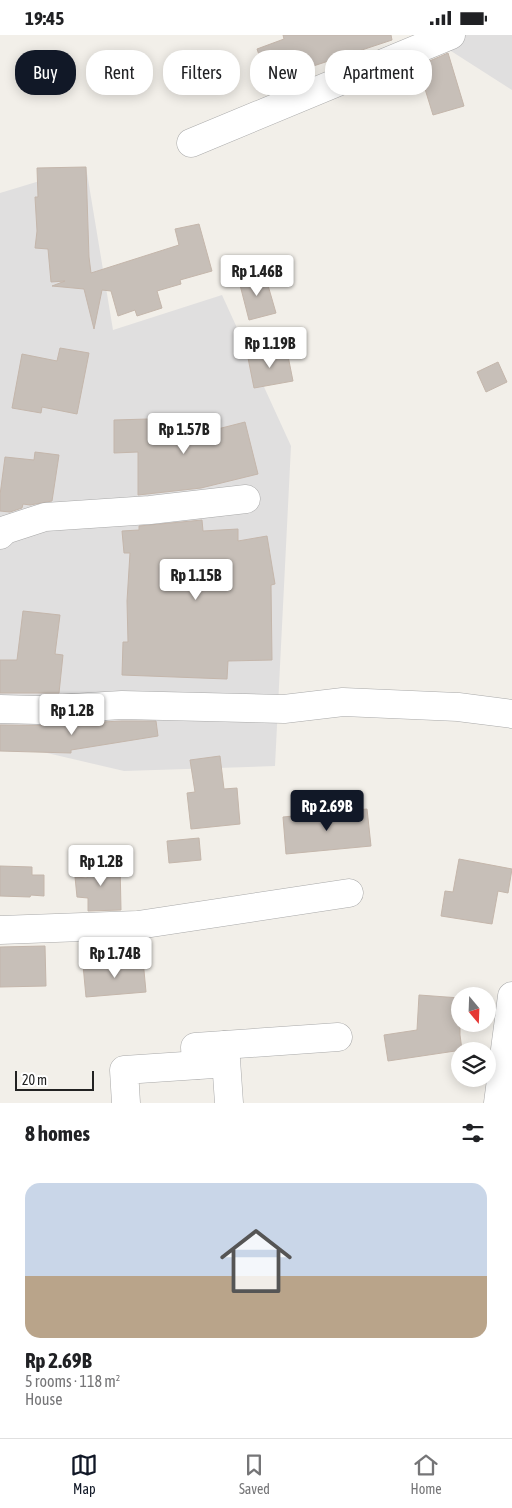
<!DOCTYPE html>
<meta charset="utf-8">
<style>
:root{--surface:#fff;--page:#f6f6f6;--text:#202124;--muted:#757577;--line:#e0e0e0;--accent:#111827}
body{margin:0;font-family:"Asap Condensed",sans-serif;background:var(--page);color:var(--text);height:100vh;display:flex;flex-direction:column;font-size:19px;white-space:nowrap}
*{box-sizing:border-box;margin:0}
p{font-size:16px;color:var(--muted)}
.icon{flex:none;width:28px;height:28px;fill:none;stroke:currentColor;stroke-width:2;stroke-linecap:round;stroke-linejoin:round}
.map{position:relative;height:1068px;overflow:hidden}
.panel{display:flex;flex-direction:column;background:var(--surface);flex:1}
.panel>*{flex:none}
.banner{position:absolute;left:15px;top:15px;width:482px;height:45px;display:flex;gap:10px}
.needle{width:32px;rotate:161deg}
.controls{position:absolute;left:451px;top:952px;display:grid;gap:10px}
.controls a{display:grid;place-items:center;width:45px;height:45px;border-radius:50%;background:var(--surface);box-shadow:0 2px 12px #0003;font-size:25px}
.scale{position:absolute;left:15px;bottom:12px;width:79px;box-sizing:border-box;padding-left:5px;border:2px solid #222;border-top:0;font-size:14px;line-height:18px;white-space:nowrap;color:#222;-webkit-text-stroke:4px #fff;paint-order:stroke}
.price{position:absolute;translate:-50% -42px;padding:0 11px;border-radius:5px;background:#fff;color:#222;font-size:16px;line-height:32px;filter:drop-shadow(0 1px 2px #0008)}
.price::after{content:'';position:absolute;left:50%;top:30px;width:15px;height:11px;margin-left:-8px;background:inherit;clip-path:polygon(0 0,100% 0,50% 100%)}
.price.selected{background:var(--accent);color:#fff}
ul{padding:0;list-style:none}
li{display:grid;align-content:center;gap:10px;height:265px;padding:0 25px}
li span{display:grid;place-items:center;height:155px;border-radius:15px;color:#555}
li>.icon{margin-inline-start:auto}
span .icon{width:90px;height:90px;fill:#fffc;stroke-width:1}
li b{font-size:21px}
h2{display:flex;justify-content:space-between;align-items:center;height:60px;padding:0 25px;font-size:21px}
.tag{padding:0 18px;border-radius:20px;background:var(--surface);box-shadow:0 2px 12px #0003;font-size:18px;line-height:45px}
.tag.selected{background:var(--accent);color:#fff}
.status{display:flex;justify-content:space-between;align-items:center;height:35px;padding:0 25px;background:var(--surface);direction:ltr}
.status svg{height:14px;fill:currentColor}
.dock{display:flex;justify-content:space-around;align-items:center;height:70px;border-top:1px solid var(--line);background:var(--surface);font-size:14px;color:var(--muted)}
.dock a{display:grid;justify-items:center;gap:2px}
.dock .selected{color:var(--accent)}
.map>svg:first-child{display:block}
.residential{fill:#e0dfdf}
.building{fill:#c7bfb8;stroke:#c4b6ab}
.lines{fill:none;stroke-linecap:round;stroke-linejoin:round}
.minor-casing{stroke:#a9a9a9;stroke-width:29}
.minor{stroke:#fff;stroke-width:28}
</style>
<div class="status"><b>19:45</b><svg viewBox="0 0 49 12"><path d="M0 12V9h3v3zM5 12V6h3v6zM10 12V3h3v9zM15 12V0h3v12zM26 1h20v11H26zM47 4h2v5h-2z"/></svg></div>
<div class="map">
<svg width="512" height="1068" viewBox="0 0 512 1068">
<rect width="100%" height="100%" fill="#f2efe9"/>
<!-- residential -->
<g class="residential">
<path d="M426,0h86v55z"/>
<path d="M86,132l27,163 109,-35 69,151 -16,320 -151,5 -124,-29v-549z"/>
</g>
<!-- building -->
<g class="building">
<path d="M283,0h108l1,5 -124,41 -11,-32 27,-10z"/>
<path d="M448,18l16,53 -31,9 -15,-49z"/>
<path d="M86,132l3,90 2,16 88,-28 -4,-16 24,-5 13,47 -32,9 1,4 -24,7 5,17 -25,8 -2,-6 -17,6 -7,-25 -9,-1 -8,39 -10,-40 -32,-3 13,-5 -14,1 -3,-33 -13,-1 2,-17 -2,-34h3l-1,-29z"/>
<path d="M265,240l11,38 -27,7 -10,-39z"/>
<path d="M60,313l29,5 -12,61 -35,-7 -1,6 -29,-5 10,-54 35,7z"/>
<path d="M287,316l6,30 -39,7 -6,-30z"/>
<path d="M498,327l9,20 -21,10 -9,-20z"/>
<path d="M163,380l8,26 74,-19 13,52 -57,14 -63,7v-43l-24,1v-33l34,-1z"/>
<path d="M35,417l24,3 -7,46 -22,4 -7,-1 -1,4 -12,4 -10,-1v-16l5,-38 29,3z"/>
<path d="M202,485l1,11 35,-2v12l29,-5 8,48 -4,1 1,75 -44,1 -1,18 -105,-4 1,-33h5l-1,-41 3,-48h-6l-2,-22 17,-1v-4z"/>
<path d="M23,576l37,4 -5,39 8,1 -4,38h-59v-33h17z"/>
<path d="M122,686h34l2,15 -87,14v3l-71,-2v-26l103,1 -1,-4z"/>
<path d="M220,721l4,33 13,-1 3,36 -49,5 -4,-36 8,-1 -5,-32z"/>
<path d="M367,774l4,37 -85,8 -3,-37z"/>
<path d="M199,803l2,22 -32,3 -2,-22z"/>
<path d="M459,824l53,10 -4,24 -10,-2 -6,33 -51,-8 4,-25 8,1z"/>
<path d="M120,828l1,47 -33,1v-13l-11,-1 -2,-20 12,1v-14z"/>
<path d="M0,831l32,1v8h12v21l-13,-1 -1,2 -30,-1z"/>
<path d="M45,911l1,40 -46,1v-40z"/>
<path d="M143,925l3,32 -60,5 -3,-32z"/>
<path d="M419,960l41,3v37l2,15 -74,11 -4,-26 33,-5z"/>
</g>
<g class="lines">
<!-- minor casing -->
<g class="minor-casing">
<g id="minor">
<path d="M191,108l260,-108"/>
<path d="M0,500l5,-5 40,-13 105,-7 96,-11"/>
<path d="M0,674l38,1 84,-5 162,4 59,-7 115,5 54,7"/>
<path d="M0,895l138,-5 211,-32"/>
<path d="M225,1010l4,58"/>
<path d="M196,1030l-1,-18 143,-10"/>
<path d="M126,1068l-2,-33 90,-6"/>
<path d="M498,1068l14,-107"/>
</g>
</g>
<!-- minor -->
<use href="#minor" class="minor"/>
</g>
</svg>
<div class="controls">
<a><svg class="needle" viewBox="-14 -14 28 28"><path d="M0-13l5 13h-10z" fill="#e53935"/><path d="M0 13l5-13h-10z" fill="#757577"/></svg></a>
<a><svg class="icon" aria-label="layers" viewBox="0 0 24 24"><path d="M12 4l9 5-9 5-9-5zM3 14l9 5 9-5"/></svg></a>
</div>
<div class="scale">20 m</div>
<b class="price" style="left:257px;top:262px">Rp 1.46B</b>
<b class="price" style="left:270px;top:334px">Rp 1.19B</b>
<b class="price" style="left:184px;top:420px">Rp 1.57B</b>
<b class="price" style="left:196px;top:566px">Rp 1.15B</b>
<b class="price" style="left:72px;top:701px">Rp 1.2B</b>
<b class="price selected" style="left:327px;top:797px">Rp 2.69B</b>
<b class="price" style="left:101px;top:852px">Rp 1.2B</b>
<b class="price" style="left:115px;top:944px">Rp 1.74B</b>
<div class="banner">
<a class="tag selected">Buy</a>
<a class="tag">Rent</a>
<a class="tag">Filters</a>
<a class="tag">New</a>
<a class="tag">Apartment</a>
</div>
</div>
<section class="panel">
<h2>8 homes<svg class="icon" aria-label="filters" viewBox="0 0 24 24"><path d="M4 7h16M4 17h16"/><circle cx="9" cy="7" r="2"/><circle cx="15" cy="17" r="2"/></svg></h2>
<ul>
<li><span style="background:linear-gradient(#c9d6e8 60%,#b9a48a 0)"><svg class="icon" aria-label="home" viewBox="0 0 24 24"><path d="M3 11l9-7 9 7M6 9v11h12V9"/></svg></span><div><b>Rp 2.69B</b><p>5 rooms · 118 m²</p><p>House</p></div></li>
</ul>
</section>
<nav class="dock">
<a class="selected"><svg class="icon" aria-label="map" viewBox="0 0 24 24"><path d="M3 6l6-2 6 2 6-2v14l-6 2-6-2-6 2zM9 4v14M15 6v14"/></svg>Map</a>
<a><svg class="icon" aria-label="saved" viewBox="0 0 24 24"><path d="M7 4h10v16l-5-4-5 4z"/></svg>Saved</a>
<a><svg class="icon" aria-label="home" viewBox="0 0 24 24"><path d="M3 11l9-7 9 7M6 9v11h12V9"/></svg>Home</a>
</nav>
